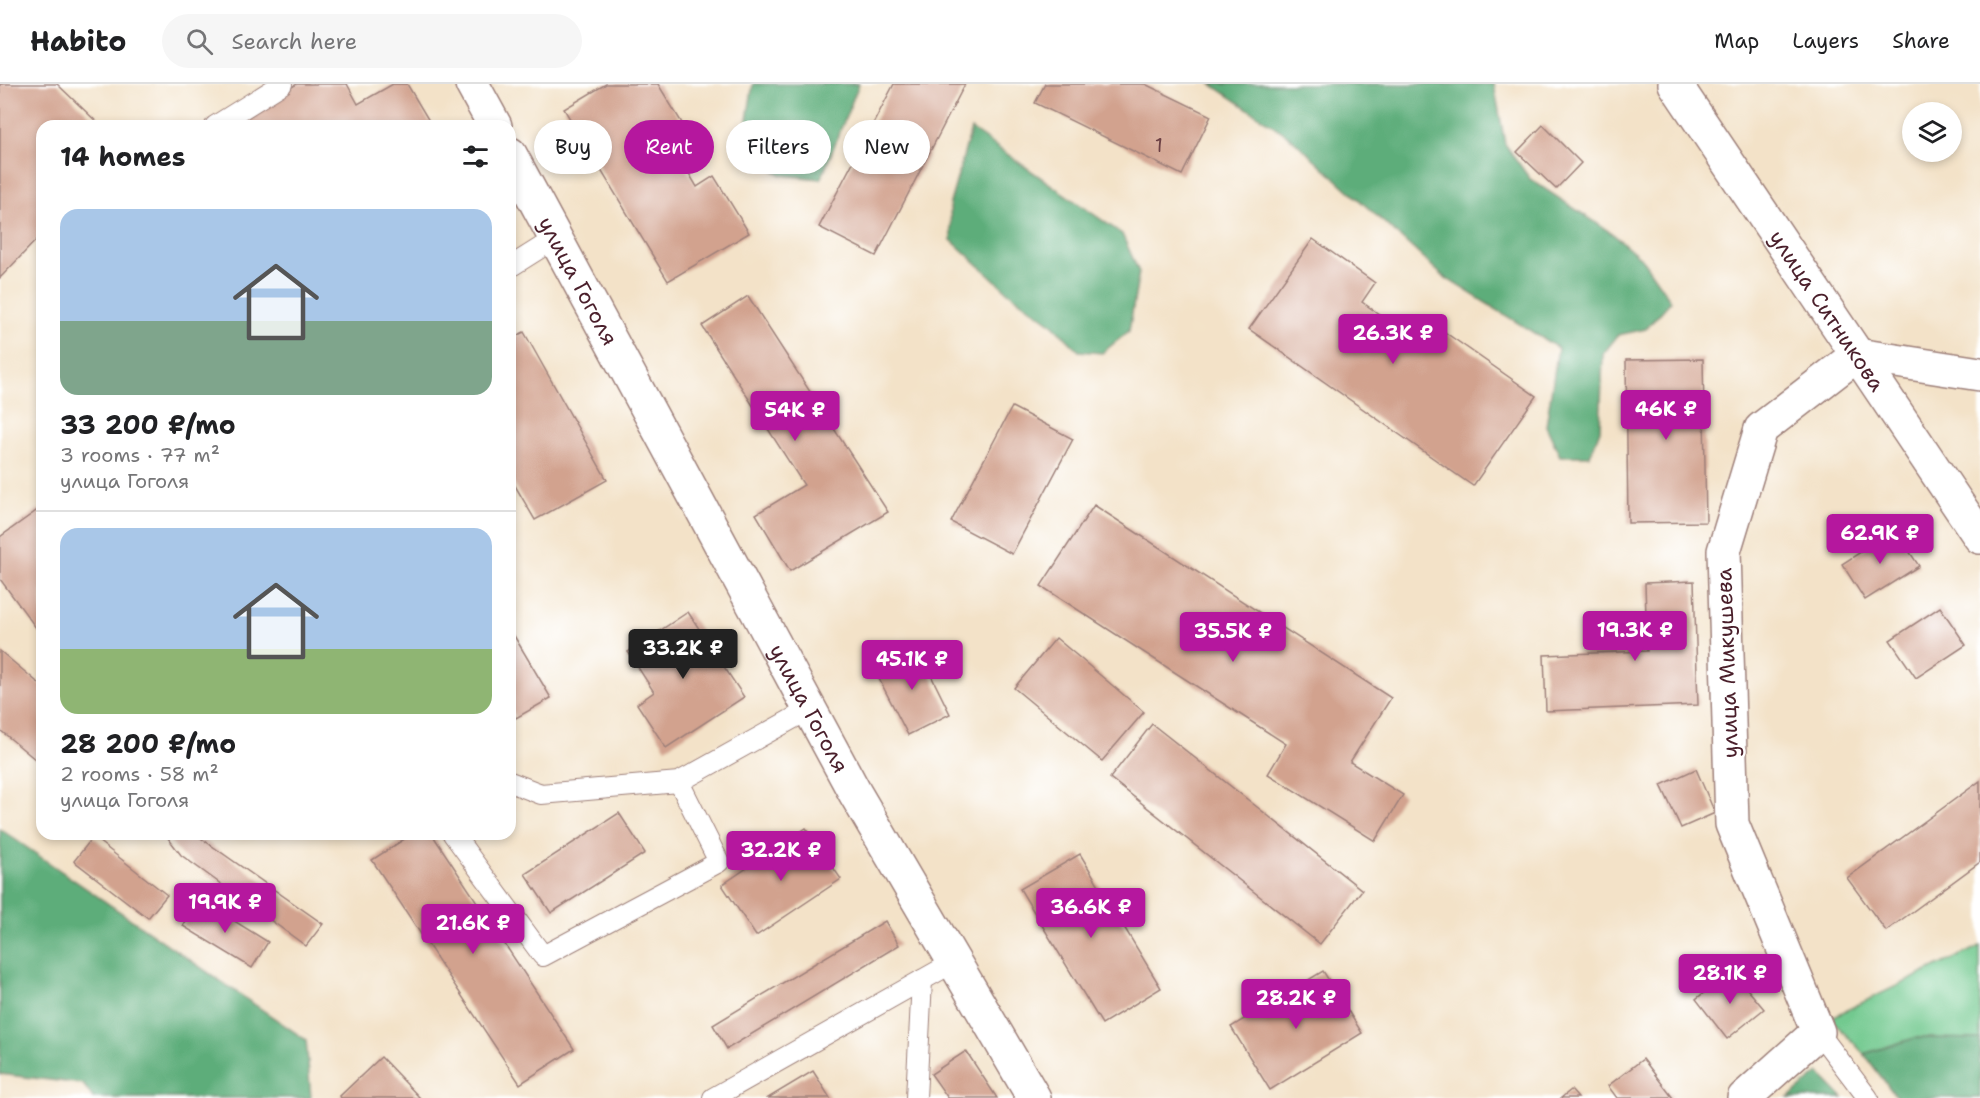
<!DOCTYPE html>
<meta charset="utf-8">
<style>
:root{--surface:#fff;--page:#f6f6f6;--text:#202124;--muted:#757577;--line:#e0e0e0;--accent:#b5179e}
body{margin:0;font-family:"Shantell Sans",sans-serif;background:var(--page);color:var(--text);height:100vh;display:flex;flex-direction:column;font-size:22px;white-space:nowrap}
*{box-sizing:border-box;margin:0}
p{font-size:20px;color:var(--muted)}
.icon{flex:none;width:33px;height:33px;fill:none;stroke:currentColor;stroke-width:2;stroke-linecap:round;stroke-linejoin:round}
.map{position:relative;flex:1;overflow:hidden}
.drawer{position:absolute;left:36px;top:36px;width:480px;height:720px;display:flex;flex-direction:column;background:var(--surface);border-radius:18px;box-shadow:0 3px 9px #0003}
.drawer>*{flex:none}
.guide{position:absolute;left:534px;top:36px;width:570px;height:54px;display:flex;gap:12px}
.tools{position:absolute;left:1902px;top:18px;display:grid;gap:12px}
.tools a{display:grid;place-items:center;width:60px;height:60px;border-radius:50%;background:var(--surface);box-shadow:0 3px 9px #0003;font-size:30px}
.price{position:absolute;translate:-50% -51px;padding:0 14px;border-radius:6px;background:var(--accent);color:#fff;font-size:20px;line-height:39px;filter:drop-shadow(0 2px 3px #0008)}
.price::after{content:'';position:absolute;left:50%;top:36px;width:18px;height:14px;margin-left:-9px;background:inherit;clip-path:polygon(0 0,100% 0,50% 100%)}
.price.selected{background:#222;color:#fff}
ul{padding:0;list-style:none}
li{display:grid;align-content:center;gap:12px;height:318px;padding:0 24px}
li+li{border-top:2px solid var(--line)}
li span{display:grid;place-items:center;height:186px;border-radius:18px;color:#555}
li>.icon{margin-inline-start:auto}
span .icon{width:108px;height:108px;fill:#fffc;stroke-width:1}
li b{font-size:26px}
h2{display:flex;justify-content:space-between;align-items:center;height:72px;padding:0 24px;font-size:26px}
.tag{padding:0 21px;border-radius:27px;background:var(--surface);box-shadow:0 3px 9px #0003;font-size:21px;line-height:54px}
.tag.selected{background:var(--accent);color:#fff}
header{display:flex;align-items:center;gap:36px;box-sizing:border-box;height:84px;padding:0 30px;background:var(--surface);border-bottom:2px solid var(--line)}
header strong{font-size:28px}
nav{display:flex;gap:33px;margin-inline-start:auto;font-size:21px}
.search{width:420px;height:54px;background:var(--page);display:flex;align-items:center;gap:15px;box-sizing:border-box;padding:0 21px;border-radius:33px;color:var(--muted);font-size:22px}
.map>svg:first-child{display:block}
.green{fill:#72c98f;stroke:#5e745d;stroke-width:1.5}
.forest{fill:#5dad7a;stroke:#546652;stroke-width:1.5}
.building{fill:#d2a28e}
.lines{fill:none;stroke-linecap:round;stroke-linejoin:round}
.service-casing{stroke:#9e807a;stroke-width:22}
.minor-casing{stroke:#9e807a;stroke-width:36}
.tertiary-casing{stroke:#9e807a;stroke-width:36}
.secondary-casing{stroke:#9e807a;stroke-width:36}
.service{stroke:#fff;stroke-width:20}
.minor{stroke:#fff;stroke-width:33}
.tertiary{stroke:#fff;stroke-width:33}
.secondary{stroke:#fff;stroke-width:33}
.labels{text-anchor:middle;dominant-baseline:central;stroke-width:4.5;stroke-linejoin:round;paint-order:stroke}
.number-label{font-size:20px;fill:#6c4044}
.street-label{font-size:22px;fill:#4a1f2b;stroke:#fff}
</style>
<header>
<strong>Habito</strong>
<div class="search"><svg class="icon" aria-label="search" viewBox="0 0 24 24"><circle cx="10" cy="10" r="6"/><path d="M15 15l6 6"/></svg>Search here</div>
<nav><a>Map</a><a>Layers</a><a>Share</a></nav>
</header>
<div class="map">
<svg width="1980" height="1014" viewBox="0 0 1980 1014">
<rect width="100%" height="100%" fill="#fff"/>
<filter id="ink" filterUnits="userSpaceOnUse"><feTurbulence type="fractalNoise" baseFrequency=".0167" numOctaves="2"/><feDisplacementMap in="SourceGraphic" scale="12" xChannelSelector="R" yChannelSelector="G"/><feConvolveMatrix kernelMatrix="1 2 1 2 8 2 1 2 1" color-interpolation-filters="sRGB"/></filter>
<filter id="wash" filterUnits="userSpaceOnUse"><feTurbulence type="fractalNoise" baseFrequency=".008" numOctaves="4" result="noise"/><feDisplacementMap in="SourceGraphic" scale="24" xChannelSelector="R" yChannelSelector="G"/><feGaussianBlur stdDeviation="1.35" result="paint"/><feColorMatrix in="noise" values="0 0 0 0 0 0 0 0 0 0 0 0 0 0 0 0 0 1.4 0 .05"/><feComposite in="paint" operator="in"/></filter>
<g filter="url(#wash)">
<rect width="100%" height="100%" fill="#f3e2c8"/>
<!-- green -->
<path class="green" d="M1980,862v93l-65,-1 -51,16 -34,-36z"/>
<!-- forest -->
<g class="forest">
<path d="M753,0h106l-38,95 -39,-4 -24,-13 -12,-36z"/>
<path d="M1211,0h283l11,60 25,35 83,55 29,25 29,42 -25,28 -28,6 -15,19 -3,76 -10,26h-30l-14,-30 12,-78 -114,-71 -154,-140z"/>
<path d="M971,45l151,105 17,38 -10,59 -27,22 -23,-2 -28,-28 -43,-31 -57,-52 -1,-37z"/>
<path d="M0,745l306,211 5,58h-218l-10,-14 -83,-10z"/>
<path d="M1915,954l65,1v59h-83l-33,-44z"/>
<path d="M1819,989l24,25h-55z"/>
</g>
<g id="blocks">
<!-- building -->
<g class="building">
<path d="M0,0h57l44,42h-59v108l-42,44z"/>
<path d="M297,0h50l11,20 35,-20h14l25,42h-187l-5,-9z"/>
<path d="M606,0h52l24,39 -17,10 32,54 17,-11 35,57 -81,48 -104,-172z"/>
<path d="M894,0h71l-89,172 -57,-29z"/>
<path d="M1045,0h100l66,32 -29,59 -147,-72z"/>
<path d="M1543,41l38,38 -25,26 -39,-37z"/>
<path d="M1313,155l62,44 -13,19 48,34 13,-19 113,79 -63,90 -224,-157z"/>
<path d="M748,212l140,216 -98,59 -34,-57 48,-29 -102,-159z"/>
<path d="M524,248l83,148 -72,40 -25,-43v-138z"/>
<path d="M1703,275l3,163 -78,1 -2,-163z"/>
<path d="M1012,323l61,32 -61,115 -61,-32z"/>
<path d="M1094,421l297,193 -41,64 53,33 -28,46 -107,-67 18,-30 -245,-158z"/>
<path d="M39,425l3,4v123l-42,-57v-42z"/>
<path d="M1895,446l24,36 -54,34 -23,-36z"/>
<path d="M1694,497l4,124 -152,6 -2,-56 103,-4 -2,-68z"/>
<path d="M1940,523l26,38 -50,33 -26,-38z"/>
<path d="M688,528l56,85 -78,51 -29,-44 17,-12 -26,-40z"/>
<path d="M510,545l41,69 -35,20 -6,-11z"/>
<path d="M1056,554l88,74 -42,49 -88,-73z"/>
<path d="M917,563l33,67 -42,21 -34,-66z"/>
<path d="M0,567l42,35v79l-42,-35z"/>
<path d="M1152,640l210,166 -42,54 -210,-166z"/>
<path d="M1696,685l19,44 -34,15 -20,-43z"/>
<path d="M1980,697v81l-94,69 -39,-53z"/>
<path d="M619,729l26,40 -94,60 -26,-39z"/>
<path d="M806,744l35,51 -85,57 -34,-51z"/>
<path d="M165,750h30l128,90 -17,22 -125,-91z"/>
<path d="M412,750h20l142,215 -54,35 -148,-224z"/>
<path d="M93,753l74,58 -19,23 -74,-57z"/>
<path d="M1080,770l81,134 -59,36 -82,-135z"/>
<path d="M199,815l69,43 -16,26 -69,-42z"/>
<path d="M885,837l14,24 -172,104 -14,-24z"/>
<path d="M1323,887l39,62 -92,57 -39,-63z"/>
<path d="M1732,887l32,38 -37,30 -31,-40z"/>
<path d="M966,967l31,47h-49l-17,-24z"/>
<path d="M381,973l39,41h-79l-1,-2z"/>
<path d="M1643,975l30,39h-56l-9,-12z"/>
<path d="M813,987l17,27h-62z"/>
<path d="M1571,1006l7,8h-17z"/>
</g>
</g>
</g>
<g filter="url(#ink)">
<use href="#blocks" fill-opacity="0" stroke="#9e807a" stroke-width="1.5"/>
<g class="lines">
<!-- service casing -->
<g class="service-casing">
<g id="service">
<path d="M215,42l67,-42"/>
<path d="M510,183l46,-29"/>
<path d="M510,698l31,12 138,-12 131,-73"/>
<path d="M453,750l90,122 176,-94 -40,-80"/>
<path d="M1818,948l50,66"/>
<path d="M713,1014l241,-136"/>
<path d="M916,1014l6,-118"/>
</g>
</g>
<!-- minor casing -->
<g class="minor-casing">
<g id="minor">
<path d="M472,0l23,42"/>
<path id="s1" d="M510,70l345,639 179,305"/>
<path d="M1744,1014l74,-66 -86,-208 -8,-273 37,-122 96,-74"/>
</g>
</g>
<!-- tertiary casing -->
<g class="tertiary-casing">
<path id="tertiary" d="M1857,271l123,19"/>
</g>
<!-- secondary casing -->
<g class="secondary-casing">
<g id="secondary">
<path id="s2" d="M1675,0l305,453"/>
</g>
</g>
<!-- service -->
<use href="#service" class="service"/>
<!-- minor -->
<use href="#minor" class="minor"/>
<!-- tertiary -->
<use href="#tertiary" class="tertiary"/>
<!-- secondary -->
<use href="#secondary" class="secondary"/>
</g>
</g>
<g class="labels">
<!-- number labels -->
<g class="number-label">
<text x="1159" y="61">1</text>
</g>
<!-- street labels -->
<g class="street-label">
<text stroke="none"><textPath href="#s1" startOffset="144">улица Гоголя</textPath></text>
<text stroke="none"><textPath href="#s2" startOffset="273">улица Ситникова</textPath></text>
<text transform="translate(1727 579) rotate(-92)">улица Микушева</text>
<text stroke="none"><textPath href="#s1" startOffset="630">улица Гоголя</textPath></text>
</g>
</g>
</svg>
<div class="tools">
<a><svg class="icon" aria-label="layers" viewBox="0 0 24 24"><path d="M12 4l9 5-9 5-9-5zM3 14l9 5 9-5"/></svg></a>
</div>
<b class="price" style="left:1393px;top:281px">26.3K ₽</b>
<b class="price" style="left:1666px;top:357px">46K ₽</b>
<b class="price" style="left:795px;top:358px">54K ₽</b>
<b class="price" style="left:1880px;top:481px">62.9K ₽</b>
<b class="price" style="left:1635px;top:578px">19.3K ₽</b>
<b class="price" style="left:1233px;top:579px">35.5K ₽</b>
<b class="price selected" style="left:683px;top:596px">33.2K ₽</b>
<b class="price" style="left:912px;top:607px">45.1K ₽</b>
<b class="price" style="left:781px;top:798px">32.2K ₽</b>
<b class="price" style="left:225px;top:850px">19.9K ₽</b>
<b class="price" style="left:1091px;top:855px">36.6K ₽</b>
<b class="price" style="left:473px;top:871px">21.6K ₽</b>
<b class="price" style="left:1730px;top:921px">28.1K ₽</b>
<b class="price" style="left:1296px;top:946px">28.2K ₽</b>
<div class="guide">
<a class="tag">Buy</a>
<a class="tag selected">Rent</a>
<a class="tag">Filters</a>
<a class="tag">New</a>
</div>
<section class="drawer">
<h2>14 homes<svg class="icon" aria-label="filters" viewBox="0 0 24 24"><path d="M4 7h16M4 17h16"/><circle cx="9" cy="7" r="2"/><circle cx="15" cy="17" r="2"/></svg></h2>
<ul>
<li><span style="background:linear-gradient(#a9c7e8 60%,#7fa58c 0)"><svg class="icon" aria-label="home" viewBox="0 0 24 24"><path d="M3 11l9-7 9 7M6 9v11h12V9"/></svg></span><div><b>33 200 ₽/mo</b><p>3 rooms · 77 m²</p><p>улица Гоголя</p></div></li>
<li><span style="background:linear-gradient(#a9c7e8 65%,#8fb573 0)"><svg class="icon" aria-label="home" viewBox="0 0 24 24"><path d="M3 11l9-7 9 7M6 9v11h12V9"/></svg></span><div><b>28 200 ₽/mo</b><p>2 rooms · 58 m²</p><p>улица Гоголя</p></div></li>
</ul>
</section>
</div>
